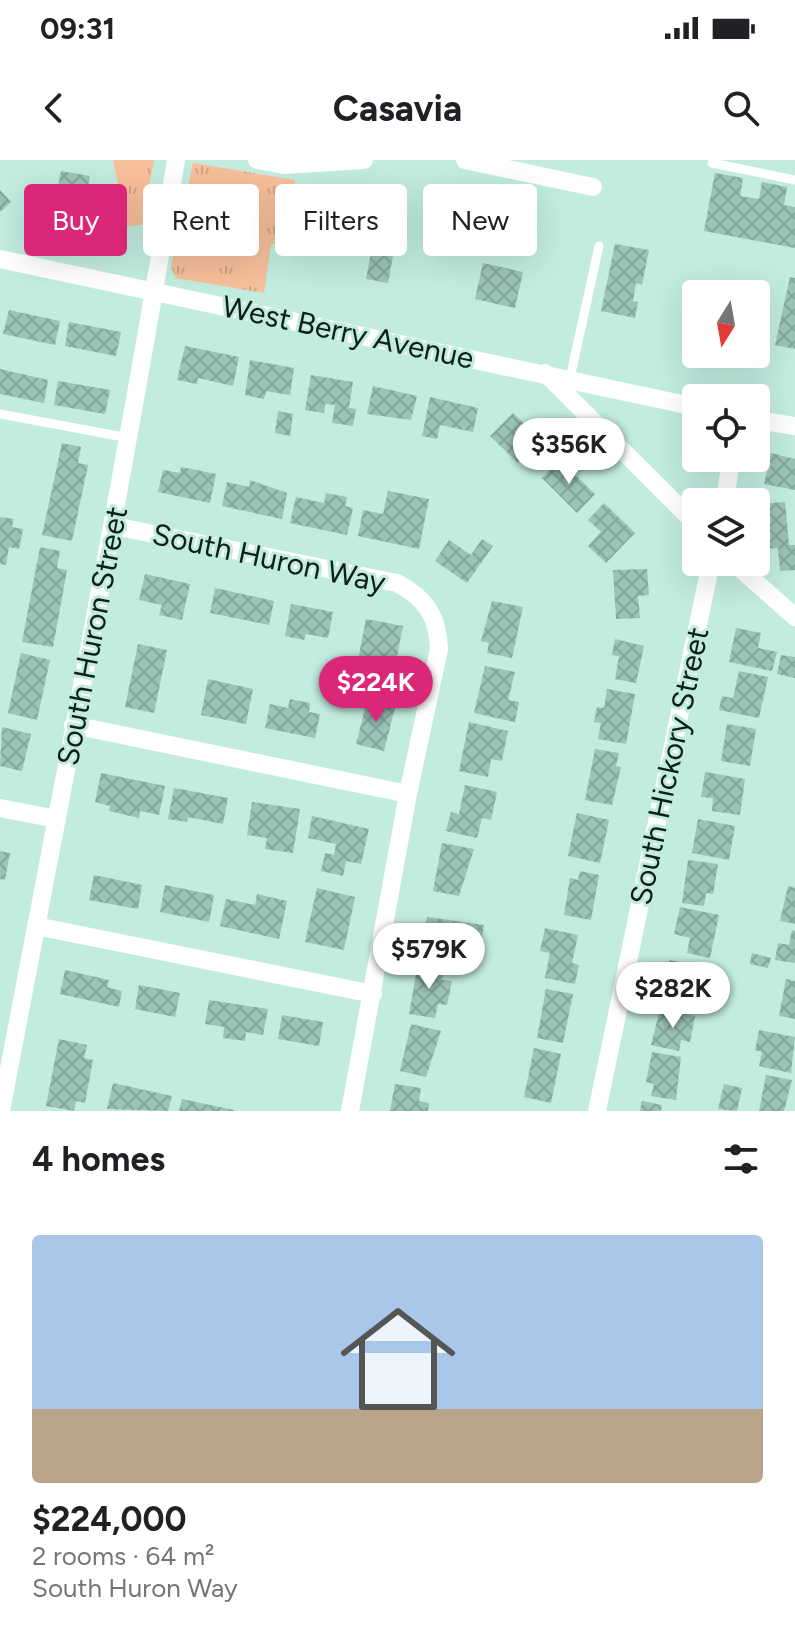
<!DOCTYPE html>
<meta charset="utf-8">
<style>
:root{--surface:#fff;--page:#f2f2f2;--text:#202124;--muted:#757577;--accent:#db2777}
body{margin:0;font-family:Figtree,sans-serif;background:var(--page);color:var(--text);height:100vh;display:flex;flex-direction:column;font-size:30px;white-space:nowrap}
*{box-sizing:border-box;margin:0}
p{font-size:26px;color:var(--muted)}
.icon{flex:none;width:44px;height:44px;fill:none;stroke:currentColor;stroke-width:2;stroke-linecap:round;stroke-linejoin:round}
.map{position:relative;height:951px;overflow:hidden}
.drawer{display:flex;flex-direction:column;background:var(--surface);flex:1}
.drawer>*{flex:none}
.banner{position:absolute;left:24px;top:24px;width:748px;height:72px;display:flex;gap:16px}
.needle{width:52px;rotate:191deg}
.fabs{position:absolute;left:682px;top:120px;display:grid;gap:16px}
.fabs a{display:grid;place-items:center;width:88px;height:88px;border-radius:8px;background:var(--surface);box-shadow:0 8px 32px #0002;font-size:40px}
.price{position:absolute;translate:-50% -68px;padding:0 18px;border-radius:28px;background:#fff;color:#222;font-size:26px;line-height:52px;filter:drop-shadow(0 2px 4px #0008)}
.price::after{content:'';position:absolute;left:50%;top:48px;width:24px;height:18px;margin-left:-12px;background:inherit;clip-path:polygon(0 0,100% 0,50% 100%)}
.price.active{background:var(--accent);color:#fff}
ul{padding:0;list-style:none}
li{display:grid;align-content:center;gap:16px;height:424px;padding:0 32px}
li span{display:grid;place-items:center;height:248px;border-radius:8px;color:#555}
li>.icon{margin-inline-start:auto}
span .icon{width:144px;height:144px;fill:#fffc;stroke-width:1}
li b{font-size:34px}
h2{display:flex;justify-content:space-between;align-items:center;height:96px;padding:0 32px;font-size:34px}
.tag{padding:0 28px;border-radius:8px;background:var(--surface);box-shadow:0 8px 32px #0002;font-size:28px;line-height:72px}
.tag.active{background:var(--accent);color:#fff}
.status{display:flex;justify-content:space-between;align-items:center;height:56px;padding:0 40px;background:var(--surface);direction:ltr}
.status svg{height:22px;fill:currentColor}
header{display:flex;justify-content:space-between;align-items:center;height:104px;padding:0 32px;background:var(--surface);font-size:36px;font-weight:700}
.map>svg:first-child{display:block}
.park{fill:url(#park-tufts)}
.building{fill:url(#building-cross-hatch)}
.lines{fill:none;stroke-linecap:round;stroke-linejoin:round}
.lane{stroke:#fff;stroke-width:9}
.street{stroke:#fff;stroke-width:18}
.labels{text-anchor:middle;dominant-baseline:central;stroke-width:6;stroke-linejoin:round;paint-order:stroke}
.street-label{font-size:30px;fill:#0e1e1a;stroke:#c2ece0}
</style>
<div class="status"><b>09:31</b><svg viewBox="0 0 49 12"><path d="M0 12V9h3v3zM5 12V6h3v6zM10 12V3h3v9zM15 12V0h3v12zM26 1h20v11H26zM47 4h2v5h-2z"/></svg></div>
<header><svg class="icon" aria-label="back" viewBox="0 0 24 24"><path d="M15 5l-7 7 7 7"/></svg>Casavia<svg class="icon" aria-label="search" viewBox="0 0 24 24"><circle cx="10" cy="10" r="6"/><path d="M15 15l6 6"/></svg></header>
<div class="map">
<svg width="795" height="951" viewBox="0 0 795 951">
<defs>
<pattern id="park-tufts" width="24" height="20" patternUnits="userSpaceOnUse" patternTransform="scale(2)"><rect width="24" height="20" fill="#f7bf9b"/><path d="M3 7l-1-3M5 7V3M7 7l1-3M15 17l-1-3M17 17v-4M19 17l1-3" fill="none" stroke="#d3a485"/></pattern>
<pattern id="building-cross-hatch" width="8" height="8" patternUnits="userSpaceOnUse" patternTransform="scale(2)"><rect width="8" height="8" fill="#9bc3b7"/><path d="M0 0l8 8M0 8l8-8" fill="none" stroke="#84a79d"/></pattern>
</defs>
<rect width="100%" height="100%" fill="#c2ece0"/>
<!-- park -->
<g class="park">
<path d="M113,0h41l-12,65 -16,1z"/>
<path d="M193,3l102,17 -10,63 -14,1 -7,49 -88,-15 -5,-11z"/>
</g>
<!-- building -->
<g class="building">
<path d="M61,11l29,5 -2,10h4l-9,49 -33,-6z"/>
<path d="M715,13l28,5 -3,18 19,3 3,-17 25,5 -3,18 11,2v41l-91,-17z"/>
<path d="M0,30l11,12 -11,10z"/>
<path d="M354,37h14v11h34v23h-48z"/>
<path d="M615,84l34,6 -7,35 -6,-2 -3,18 5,1 -3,16 -34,-7z"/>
<path d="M371,92l22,4 -5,27 -22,-4z"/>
<path d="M483,103l40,9 -8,36 -40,-9z"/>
<path d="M790,117l5,1v71l-20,-4z"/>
<path d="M9,150l51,11 -5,24 -52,-11z"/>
<path d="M69,162l52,10 -5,24 -51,-10z"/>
<path d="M185,186l54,11 -6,29 -35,-8 -1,6 -20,-4z"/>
<path d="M250,200l44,8 -4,27 -24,-4 -2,8 -19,-4z"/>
<path d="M0,209l48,11 -4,23 -44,-9z"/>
<path d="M311,215l42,7 -4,26 7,1 -3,17 -21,-3 3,-18 -10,-1 -1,9 -19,-3z"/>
<path d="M58,221l52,9 -5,24 -51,-9z"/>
<path d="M373,226l44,10 -6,24 -44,-6z"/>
<path d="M430,237l48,11 -5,24 -33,-7 -3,14 -15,-3z"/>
<path d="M278,251l15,3 -3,22 -15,-3z"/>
<path d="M513,253l38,36 -18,19 -10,-10 -5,5 -28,-27z"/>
<path d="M62,283l19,4 -3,16 10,2 -16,76 -30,-6z"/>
<path d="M771,293l24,6v31l-31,-6z"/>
<path d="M560,300l35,34 -18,19 -35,-35z"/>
<path d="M181,307l35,7 -6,29 -52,-11 5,-22 17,3z"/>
<path d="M250,320l37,13 -5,26 -60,-13 5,-24 22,5z"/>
<path d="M388,331l41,8 -10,50 -61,-13 5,-26 20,4z"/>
<path d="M326,333l21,4 -2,9 8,2 -6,27 -57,-12 6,-26 28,6z"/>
<path d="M785,342l4,43h6v25l-15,1 -2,-23 -14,1 -4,-45z"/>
<path d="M604,343l31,30 -29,30 -18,-17 13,-14 -13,-12z"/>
<path d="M0,357l14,2 -2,8 11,2 -4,20 -10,-2 -3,18 -6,-1z"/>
<path d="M482,379l11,7 -26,37 -32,-22 14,-21 22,15z"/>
<path d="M40,387l20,4 -3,17 10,2 -14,77 -31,-5z"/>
<path d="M647,409l2,26 -11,1 2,22 -24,1 -3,-49z"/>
<path d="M145,414l45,10 -8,36 -23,-5 3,-10 -23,-5z"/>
<path d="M215,428l59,13 -5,24 -59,-12z"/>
<path d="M492,441l31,6 -11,51 -25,-5 2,-10 -8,-2z"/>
<path d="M291,444l42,8 -5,26 -22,-4 -2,6 -19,-4z"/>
<path d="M366,459l37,7 -9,46 -37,-7z"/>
<path d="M736,468l25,5 -3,15 19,4 -5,19 -43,-9z"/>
<path d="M615,479l29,7 -8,37 -21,-4 4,-23 -7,-1z"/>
<path d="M138,484l29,6 -13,63 -29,-6z"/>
<path d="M21,493l29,7 -13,60 -29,-7z"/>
<path d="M781,495l14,2v21l-18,-4z"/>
<path d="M485,506l30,6 -7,28 11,2 -4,20 -41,-9z"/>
<path d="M739,511l29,6 -9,41 -40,-8 3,-14 11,2z"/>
<path d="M208,519l45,10 -7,35 -45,-9z"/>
<path d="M607,529l28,5 -9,50 -28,-5 3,-16 -7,-1 3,-15 7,1z"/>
<path d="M368,537l28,7 -12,47 -28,-7z"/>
<path d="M290,539l20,4 -1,9 11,2 -5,24 -50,-10 5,-24 18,4z"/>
<path d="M469,562l39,9 -6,30 -11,-2 -3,18 -29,-6z"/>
<path d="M727,564l29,5 -6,37 -29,-5z"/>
<path d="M2,567l29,7 -9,37 -22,-5z"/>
<path d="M595,589l24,4 -3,13 5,1 -9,38 -27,-5z"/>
<path d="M705,612l40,7 -5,36 -28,-4 1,-13 -12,-1z"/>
<path d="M101,613l64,13 -6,29 -19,-4 -1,7 -30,-7 1,-5 -15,-4z"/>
<path d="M465,625l32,7 -6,28 -9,-2 -5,20 -31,-7 5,-19 8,2z"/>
<path d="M174,628l54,10 -5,26 -35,-7 -1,5 -19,-3z"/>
<path d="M252,642l48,7 -7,44 -28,-4 2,-11 -20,-3z"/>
<path d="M577,653l32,7 -9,43 -32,-7z"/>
<path d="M312,656l57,13 -8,35 -15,-3 -3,15 -22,-5 4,-18 9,2 2,-11 -28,-6z"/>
<path d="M698,659l37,7 -6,34 -37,-7z"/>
<path d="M442,683l32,6 -15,47 -26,-5z"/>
<path d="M0,691l10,2 -5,27 -5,-1z"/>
<path d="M688,700l30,4 -5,30 -7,-1 -2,13 -22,-3z"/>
<path d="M580,711l19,4 -8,45 -27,-5 6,-37 8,2z"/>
<path d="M94,715l48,10 -4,24 -49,-9z"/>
<path d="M165,725l49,10 -5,27 -49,-10z"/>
<path d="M788,726l7,2v36l-15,-3z"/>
<path d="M317,728l38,9 -11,53 -39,-8z"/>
<path d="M257,734l30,7 -8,38 -59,-13 6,-27 29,6z"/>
<path d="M680,747l39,8 -9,43 -23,-5 3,-15 -16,-4z"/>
<path d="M427,757l57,8 -4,28 -32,-4 -2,8 -24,-3z"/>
<path d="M545,768l33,7 -6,28 7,2 -4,19 -30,-6 5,-25 -10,-2z"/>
<path d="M792,770l3,1v32l-20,-3 3,-17 11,2z"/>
<path d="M752,793l19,5 -3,10 -18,-4z"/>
<path d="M669,800l33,6 -7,37 -33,-6z"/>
<path d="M418,803l26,5 -2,12 10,1 -5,24 -9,-1 -3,14 -26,-4z"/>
<path d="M65,810l44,10 -2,7 15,4 -3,16 -59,-13z"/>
<path d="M786,819l9,2v38l-16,-3z"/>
<path d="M139,825l41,8 -5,24 -40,-8z"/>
<path d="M546,829l27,5 -10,49 -26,-5z"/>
<path d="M209,840l59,9 -5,26 -17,-3 -1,9 -22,-3 1,-11 -19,-3z"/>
<path d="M660,849l35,7 -5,26 -9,-2 -2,11 -28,-6z"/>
<path d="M282,855l41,7 -4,24 -41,-7z"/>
<path d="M411,864l30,7 -15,46 -26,-6z"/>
<path d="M759,870l36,7 -4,36 -32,-7 3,-14 -7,-2z"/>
<path d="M59,879l28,6 -3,13 9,2 -8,43 -9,-2 -2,10 -28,-5z"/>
<path d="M534,888l27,6 -10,49 -27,-6z"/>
<path d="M652,892l29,5 -5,43 -25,-4 3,-12 -8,-2z"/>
<path d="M766,915l26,5 -8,31h-25z"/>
<path d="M113,923l59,13 -4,15 -61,-2z"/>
<path d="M395,924l26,4 -2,13 10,2 -1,8h-38z"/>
<path d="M724,924l18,4 -5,23 -19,-2z"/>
<path d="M182,939l52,11 -1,1h-54z"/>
<path d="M642,941l20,4 -1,6h-21z"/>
</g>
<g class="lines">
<!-- lane -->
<g class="lane">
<path d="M712,3l83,17"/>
<path d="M569,223l30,-137"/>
<path d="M0,254l129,24"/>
</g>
<!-- street -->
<g class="street">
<path d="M257,0l27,5 80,-5"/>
<path d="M465,0l128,27"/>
<path d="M0,99l696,148"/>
<path d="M545,213l151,151"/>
<path d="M756,260l39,6"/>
<path d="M724,342l8,-44"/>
<path d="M114,366l283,57c29,15 41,34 42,66l-31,145 -58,317"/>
<path d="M733,402l62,55"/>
<path d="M73,565l335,69"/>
<path d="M0,648l57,11"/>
<path d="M36,766l337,68"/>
<path d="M1,951c60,-317 123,-633 175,-951"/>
<path d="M597,951l114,-549"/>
</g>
</g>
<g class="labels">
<!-- street labels -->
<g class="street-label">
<text transform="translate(348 172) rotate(12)">West Berry Avenue</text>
<text transform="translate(269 398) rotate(12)">South Huron Way</text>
<text transform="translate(92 476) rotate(-79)">South Huron Street</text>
<text transform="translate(669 606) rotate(-78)">South Hickory Street</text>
</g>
</g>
</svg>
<div class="fabs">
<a><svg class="needle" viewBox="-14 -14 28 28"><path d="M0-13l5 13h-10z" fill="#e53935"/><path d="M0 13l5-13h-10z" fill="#757577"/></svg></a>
<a><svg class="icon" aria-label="locate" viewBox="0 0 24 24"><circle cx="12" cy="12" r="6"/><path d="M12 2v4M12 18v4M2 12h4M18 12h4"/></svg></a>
<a><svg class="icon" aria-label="layers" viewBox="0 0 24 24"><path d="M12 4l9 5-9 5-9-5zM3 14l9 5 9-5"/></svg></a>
</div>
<b class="price" style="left:569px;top:326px">$356K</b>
<b class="price active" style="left:376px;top:564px">$224K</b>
<b class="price" style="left:429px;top:831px">$579K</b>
<b class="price" style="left:673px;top:870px">$282K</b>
<div class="banner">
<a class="tag active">Buy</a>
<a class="tag">Rent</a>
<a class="tag">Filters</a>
<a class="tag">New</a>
</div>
</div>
<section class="drawer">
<h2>4 homes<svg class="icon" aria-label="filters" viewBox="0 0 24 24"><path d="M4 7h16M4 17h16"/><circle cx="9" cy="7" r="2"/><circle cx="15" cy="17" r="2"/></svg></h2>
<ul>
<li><span style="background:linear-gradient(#a9c7e8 70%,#b9a48a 0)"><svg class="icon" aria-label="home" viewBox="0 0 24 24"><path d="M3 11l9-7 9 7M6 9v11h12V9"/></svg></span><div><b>$224,000</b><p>2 rooms · 64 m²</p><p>South Huron Way</p></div></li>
</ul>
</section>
